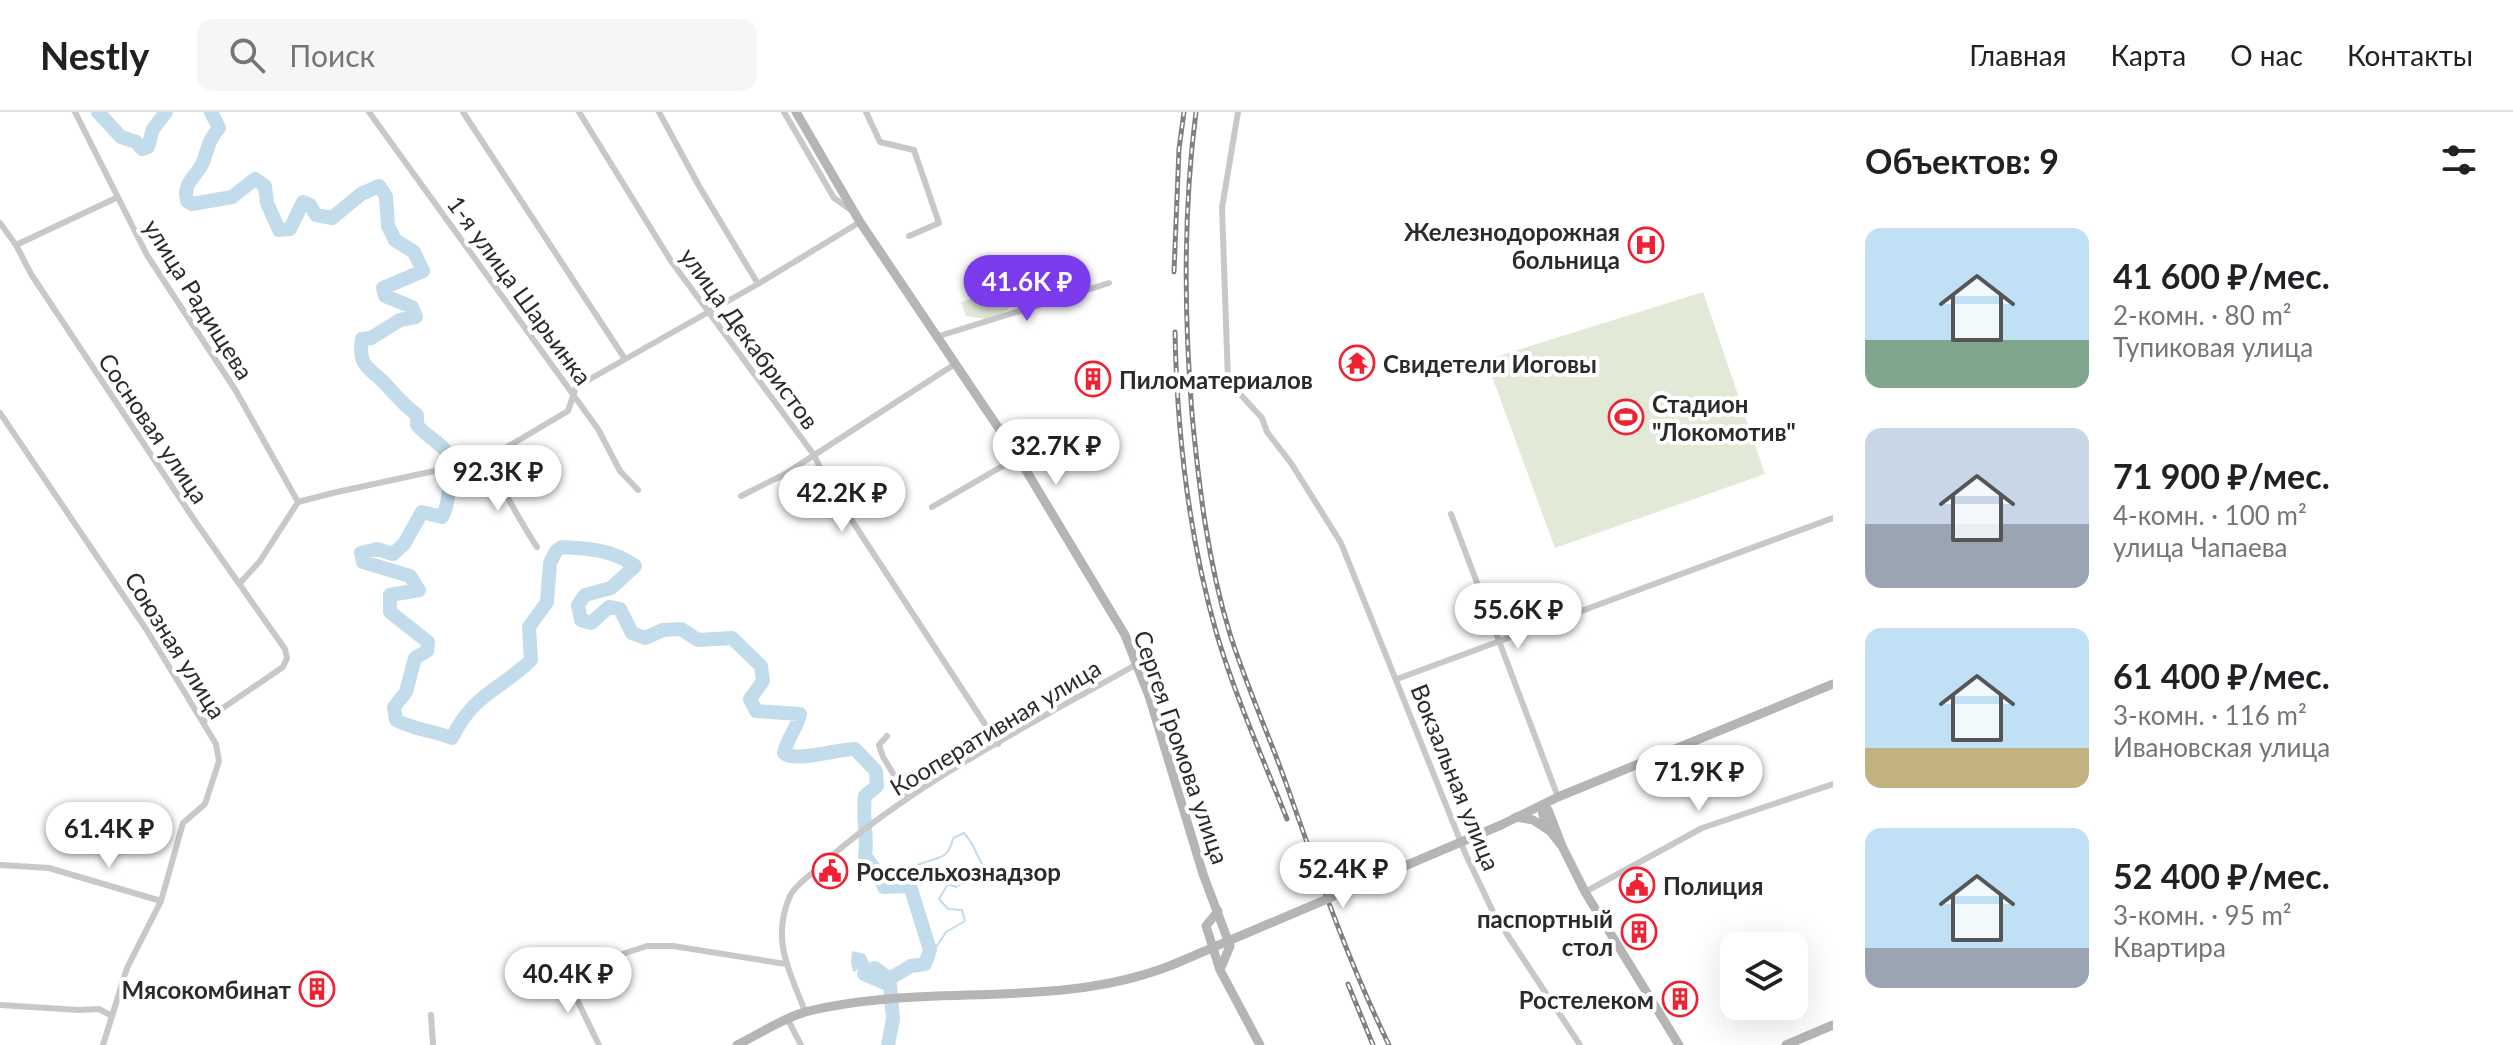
<!DOCTYPE html>
<html lang="ru">
<meta charset="utf-8">
<style>
:root{--surface:#fff;--page:#f6f6f6;--text:#202124;--muted:#757577;--line:#e0e0e0;--accent:#7c3aed}
body{margin:0;font-family:Lato,sans-serif;background:var(--page);color:var(--text);height:100vh;display:flex;flex-direction:column;font-size:30px;white-space:nowrap}
*{box-sizing:border-box;margin:0}
p{font-size:26px;color:var(--muted)}
.icon{flex:none;width:44px;height:44px;fill:none;stroke:currentColor;stroke-width:2;stroke-linecap:round;stroke-linejoin:round}
.map{position:relative;flex:1;overflow:hidden}
.drawer{display:flex;flex-direction:column;background:var(--surface);width:680px}
.drawer>*{flex:none}
.fabs{position:absolute;left:1720px;top:820px;display:grid;gap:16px}
.fabs a{display:grid;place-items:center;width:88px;height:88px;border-radius:16px;background:var(--surface);box-shadow:0 8px 32px #0002;font-size:40px}
.price{position:absolute;translate:-50% -68px;padding:0 18px;border-radius:28px;background:#fff;color:#222;font-size:26px;line-height:52px;filter:drop-shadow(0 2px 4px #0008)}
.price::after{content:'';position:absolute;left:50%;top:48px;width:24px;height:18px;margin-left:-12px;background:inherit;clip-path:polygon(0 0,100% 0,50% 100%)}
.price.current{background:var(--accent);color:#fff}
ul{padding:0;list-style:none}
li{display:flex;align-items:center;gap:24px;height:200px;padding:0 32px}
li span{display:grid;place-items:center;flex:none;width:224px;height:160px;border-radius:16px;color:#555}
li>.icon{margin-inline-start:auto}
span .icon{width:96px;height:96px;fill:#fffc;stroke-width:1}
li b{font-size:34px}
h2{display:flex;justify-content:space-between;align-items:center;height:96px;padding:0 32px;font-size:34px}
header{display:flex;align-items:center;gap:48px;box-sizing:border-box;height:112px;padding:0 40px;background:var(--surface);border-bottom:2px solid var(--line)}
header strong{font-size:38px}
nav{display:flex;gap:44px;margin-inline-start:auto;font-size:28px}
.search{width:560px;height:72px;background:var(--page);display:flex;align-items:center;gap:20px;box-sizing:border-box;padding:0 28px;border-radius:16px;color:var(--muted);font-size:30px}
main{display:flex;flex:1;min-height:0}
.map>svg:first-child{display:block}
.green{fill:#e2ead7}
.water{fill:#c2dcec}
.lines{fill:none;stroke-linecap:round;stroke-linejoin:round}
.stream{stroke:#c2dcec;stroke-width:2}
.river{stroke:#c2dcec;stroke-width:14}
.street{stroke:#c8c8c8;stroke-width:6}
.secondary{stroke:#b5b5b5;stroke-width:9}
.rail-casing{stroke:#808080;stroke-width:5}
.rail{stroke:#fff;stroke-width:2;stroke-dasharray:6;stroke-linecap:butt}
.secondary-bridge{stroke:#b5b5b5;stroke-width:9}
.labels{text-anchor:middle;dominant-baseline:central;stroke-width:8;stroke-linejoin:round;paint-order:stroke}
.poi-label{font-size:24px;font-weight:bold;fill:#2b2b2b;stroke:#fff;text-anchor:start}
.street-label{font-size:24px;fill:#2b2b2b;stroke:#fff}
</style>
<header>
<strong>Nestly</strong>
<div class="search"><svg class="icon" aria-label="search" viewBox="0 0 24 24"><circle cx="10" cy="10" r="6"/><path d="M15 15l6 6"/></svg>Поиск</div>
<nav><a>Главная</a><a>Карта</a><a>О нас</a><a>Контакты</a></nav>
</header>
<main>
<div class="map">
<svg width="1833" height="933" viewBox="0 0 1833 933">
<rect width="100%" height="100%" fill="#fff"/>
<!-- green -->
<g class="green">
<path d="M1039,143l8,28 -45,30 -16,6 -20,-3 -5,-14 77,-28 -5,-18z"/>
<path d="M1703,180l62,182 -210,74 -69,-188z"/>
</g>
<!-- water -->
<path class="water" d="M852,839l13,3 8,17 -4,3h-7l-3,-5 -6,3 -2,-10z"/>
<g class="lines">
<!-- stream -->
<path class="stream" d="M900,773c5,-7 10,-16 18,-20 19,-9 30,-3 35,-27l11,-5c13,13 14,34 30,44l-4,7 -25,-2 -9,5 -8,-3 -9,15 9,10 14,1 3,11 -19,11 -21,32"/>
<!-- river -->
<g class="river">
<path d="M98,0l23,25 15,5 6,7 6,-2 5,-18 13,-17"/>
<path d="M211,0l8,16c-11,13 -10,18 -16,34 -6,15 -21,20 -16,39l5,3 40,-7 23,-18 10,7 2,17 12,27 11,-1 13,-27 7,3 6,10 16,3 29,-24 18,-8 7,10 2,30 7,14 19,12 9,19 -40,17 2,8 27,11 4,10 -16,3 -29,18 -9,1c-5,31 11,29 27,49 10,11 16,18 28,27v10c8,10 19,15 28,25 9,10 4,56 -3,67l-20,-5 -18,32 -11,10 -16,-5 -16,4 2,9 47,14 9,14 -29,5v17l38,30 -1,9 -12,7 -9,34 -12,15 2,13c18,10 36,10 56,18 21,-44 47,-47 79,-78l-2,-33 18,-25 3,-39 6,-12 6,-4c27,2 50,2 73,19l-24,22 -26,7 -7,10 3,15 10,3 18,-16 11,2 12,24 13,5 18,-8 18,-1 17,11 34,-2 29,28 2,15 -13,18 6,12 44,3c-3,15 -13,24 -16,39 12,10 53,-4 71,-4l21,22 1,15 -12,10c-3,21 3,40 0,60l14,19 5,12 26,-1 20,64 -5,14 -14,2 -22,13 -14,-11 -11,6 26,11 3,34 -5,26"/>
</g>
<!-- street -->
<g class="street">
<path d="M75,0l72,143 89,136 62,111"/>
<path d="M369,0l229,317 22,42 18,19"/>
<path d="M463,0l162,247"/>
<path d="M579,0l92,149 143,194 14,29 170,260"/>
<path d="M659,0l40,74 59,98"/>
<path d="M784,0l50,86 17,12"/>
<path d="M866,0l14,30 34,8 25,73 -30,13"/>
<path d="M1238,0l-16,96 6,173 34,37 5,14 24,31 50,80 125,312 29,61 85,129"/>
<path d="M0,111l16,22 15,29 164,247 90,128 2,9 -4,9 -79,54"/>
<path d="M16,133l100,-47"/>
<path d="M936,225l173,-54"/>
<path d="M0,301l146,216 70,115 3,17 -14,43 -22,19 -22,78 -34,67 -24,77"/>
<path d="M485,348c19,28 33,59 52,87"/>
<path d="M741,384l44,-22 170,-110"/>
<path d="M298,390l39,-10 148,-32 83,-49 8,-24 182,-103 102,-62"/>
<path d="M932,395l86,-50"/>
<path d="M1451,402l107,283"/>
<path d="M240,471l20,-22 38,-59"/>
<path d="M1397,567l436,-161"/>
<path d="M887,624l-8,9 4,12 25,41"/>
<path d="M0,753l49,3 112,33"/>
<path d="M1585,780l117,-64 131,-44"/>
<path d="M0,893l79,5 20,-1 13,7"/>
<path d="M805,899c-16,-40 -34,-72 -15,-115 5,-11 21,-21 30,-30 93,-83 208,-140 317,-202"/>
<path d="M431,903l2,30"/>
<path d="M788,908l13,25"/>
<path d="M599,933l-35,-72 83,-27h26l113,18"/>
</g>
<!-- secondary -->
<g class="secondary">
<path d="M796,0l64,110 158,235 107,178 24,61 54,178 27,72 -10,24"/>
<path d="M1516,705l17,3 17,11"/>
<path d="M1501,713l57,-28 275,-113"/>
<path d="M1562,734c-10,-12 -21,-25 -20,-41l6,5 14,36 23,46 94,153"/>
<path d="M1218,799l-12,15 14,44 40,75"/>
<path d="M737,933c20,-10 52,-30 72,-34 119,-29 247,0 363,-46"/>
<path d="M1786,933l47,-20"/>
</g>
<!-- rail casing -->
<g class="rail-casing">
<g id="rail">
<path d="M1196,0c-13,100 -12,201 -4,302 7,73 16,149 38,220 16,51 39,101 57,152 31,88 61,175 102,259"/>
<path d="M1174,160l5,-123 5,-37"/>
<path d="M1175,220c2,101 14,206 42,303 19,63 46,124 70,184"/>
<path d="M1348,872l25,61"/>
</g>
</g>
<!-- rail -->
<use href="#rail" class="rail"/>
<!-- secondary-bridge -->
<path class="secondary-bridge" d="M1172,853l329,-140"/>
</g>
<!-- icons -->
<defs>
<g id="hospital-ring" transform="scale(1.8)"><circle r="9.5" fill="#fff" stroke="#ee2232" stroke-width="1.5"/><path d="M-5-5h3v3.5h4V-5h3V5h-3V1.5h-4V5h-3Z" fill="#ee2232"/></g>
<g id="temple-ring" transform="scale(1.8)"><circle r="9.5" fill="#fff" stroke="#ee2232" stroke-width="1.5"/><path d="M0-6L5-2H3V0L6.5 2.5H4V6H1.5V3h-3V6H-4V2.5H-6.5L-3 0V-2H-5Z" fill="#ee2232"/></g>
<g id="building-ring" transform="scale(1.8)"><circle r="9.5" fill="#fff" stroke="#ee2232" stroke-width="1.5"/><path d="M-4-6H4V6H1V3H-1V6H-4ZM-2.5-4.3h1.7v1.8h-1.7ZM.8-4.3h1.7v1.8H.8ZM-2.5-1h1.7V.8h-1.7ZM.8-1h1.7V.8H.8Z" fill="#ee2232"/></g>
<g id="stadium-ring" transform="scale(1.8)"><circle r="9.5" fill="#fff" stroke="#ee2232" stroke-width="1.5"/><path d="M0-5a6.5 5 0 1 0 0 10a6.5 5 0 1 0 0-10ZM-3.5-1.8h7v3.6h-7Z" fill="#ee2232"/></g>
<g id="civic-ring" transform="scale(1.8)"><circle r="9.5" fill="#fff" stroke="#ee2232" stroke-width="1.5"/><path d="M-.6-6.5H3V-4.5H.6V-3L4-1V1h2V6H-6V1h2V-1L-.6-3ZM-1.2 2.5V6h2.4V2.5Z" fill="#ee2232"/></g>
</defs>
<g fill-rule="evenodd">
<use href="#hospital-ring" x="1646" y="133"/>
<use href="#temple-ring" x="1357" y="251"/>
<use href="#building-ring" x="1093" y="267"/>
<use href="#stadium-ring" x="1626" y="305"/>
<use href="#civic-ring" x="830" y="759"/>
<use href="#civic-ring" x="1637" y="773"/>
<use href="#building-ring" x="1639" y="820"/>
<use href="#building-ring" x="317" y="877"/>
<use href="#building-ring" x="1680" y="887"/>
</g>
<g class="labels">
<!-- poi labels -->
<g class="poi-label">
<text x="1620" y="119" text-anchor="end">Железнодорожная<tspan x="1620" dy="28">больница</tspan></text>
<text x="1383" y="251">Свидетели Иоговы</text>
<text x="1119" y="267">Пиломатериалов</text>
<text x="1652" y="291">Стадион<tspan x="1652" dy="28">"Локомотив"</tspan></text>
<text x="856" y="759">Россельхознадзор</text>
<text x="1663" y="773">Полиция</text>
<text x="1613" y="806" text-anchor="end">паспортный<tspan x="1613" dy="28">стол</tspan></text>
<text x="291" y="877" text-anchor="end">Мясокомбинат</text>
<text x="1654" y="887" text-anchor="end">Ростелеком</text>
</g>
<!-- street labels -->
<g class="street-label">
<text transform="translate(520 178) rotate(54)">1-я улица Шарьинка</text>
<text transform="translate(199 187) rotate(58)">улица Радищева</text>
<text transform="translate(750 226) rotate(54)">улица Декабристов</text>
<text transform="translate(154 316) rotate(56)">Сосновая улица</text>
<text transform="translate(176 533) rotate(58)">Союзная улица</text>
<text transform="translate(995 615) rotate(-31)">Кооперативная улица</text>
<text transform="translate(1182 635) rotate(71)">Сергея Громова улица</text>
<text transform="translate(1456 665) rotate(68)">Вокзальная улица</text>
</g>
</g>
</svg>
<div class="fabs">
<a><svg class="icon" aria-label="layers" viewBox="0 0 24 24"><path d="M12 4l9 5-9 5-9-5zM3 14l9 5 9-5"/></svg></a>
</div>
<b class="price current" style="left:1027px;top:211px">41.6K ₽</b>
<b class="price" style="left:1056px;top:375px">32.7K ₽</b>
<b class="price" style="left:498px;top:401px">92.3K ₽</b>
<b class="price" style="left:842px;top:422px">42.2K ₽</b>
<b class="price" style="left:1518px;top:539px">55.6K ₽</b>
<b class="price" style="left:1699px;top:701px">71.9K ₽</b>
<b class="price" style="left:109px;top:758px">61.4K ₽</b>
<b class="price" style="left:1343px;top:798px">52.4K ₽</b>
<b class="price" style="left:568px;top:903px">40.4K ₽</b>
</div>
<section class="drawer">
<h2>Объектов: 9<svg class="icon" aria-label="filters" viewBox="0 0 24 24"><path d="M4 7h16M4 17h16"/><circle cx="9" cy="7" r="2"/><circle cx="15" cy="17" r="2"/></svg></h2>
<ul>
<li><span style="background:linear-gradient(#bfe0f5 70%,#7fa58c 0)"><svg class="icon" aria-label="home" viewBox="0 0 24 24"><path d="M3 11l9-7 9 7M6 9v11h12V9"/></svg></span><div><b>41 600 ₽/мес.</b><p>2-комн. · 80 m²</p><p>Тупиковая улица</p></div></li>
<li><span style="background:linear-gradient(#c9d6e8 60%,#9aa5b1 0)"><svg class="icon" aria-label="home" viewBox="0 0 24 24"><path d="M3 11l9-7 9 7M6 9v11h12V9"/></svg></span><div><b>71 900 ₽/мес.</b><p>4-комн. · 100 m²</p><p>улица Чапаева</p></div></li>
<li><span style="background:linear-gradient(#bfe0f5 75%,#c2b280 0)"><svg class="icon" aria-label="home" viewBox="0 0 24 24"><path d="M3 11l9-7 9 7M6 9v11h12V9"/></svg></span><div><b>61 400 ₽/мес.</b><p>3-комн. · 116 m²</p><p>Ивановская улица</p></div></li>
<li><span style="background:linear-gradient(#bfe0f5 75%,#9aa5b1 0)"><svg class="icon" aria-label="home" viewBox="0 0 24 24"><path d="M3 11l9-7 9 7M6 9v11h12V9"/></svg></span><div><b>52 400 ₽/мес.</b><p>3-комн. · 95 m²</p><p>Квартира</p></div></li>
</ul>
</section>
</main>
